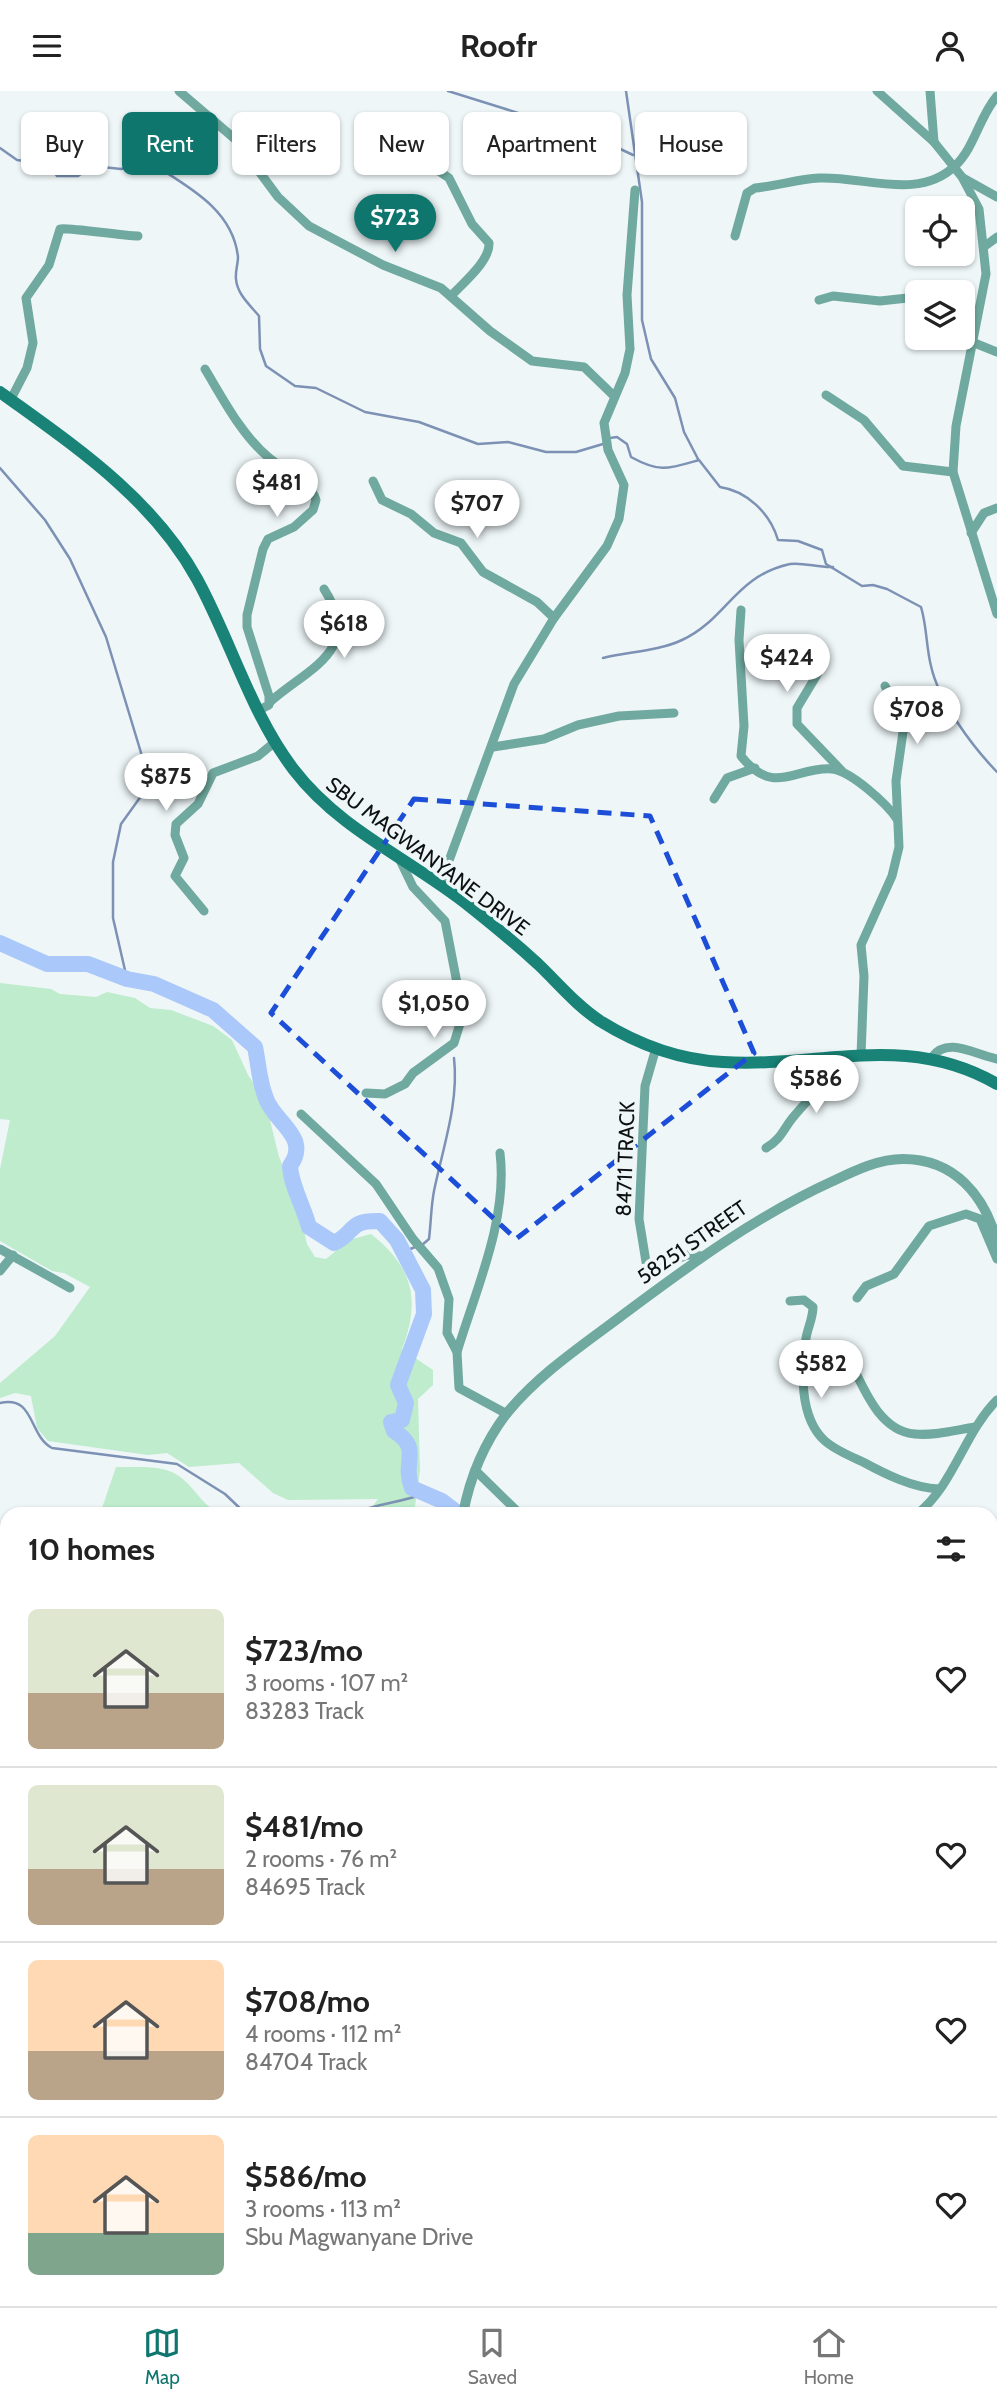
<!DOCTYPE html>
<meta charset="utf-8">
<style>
:root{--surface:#fff;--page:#f6f6f6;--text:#222;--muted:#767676;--line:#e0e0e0;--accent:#0f766e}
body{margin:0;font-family:Cabin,sans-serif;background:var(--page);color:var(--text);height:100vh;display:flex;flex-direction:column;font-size:26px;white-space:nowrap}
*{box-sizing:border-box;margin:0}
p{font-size:23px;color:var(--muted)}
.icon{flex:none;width:38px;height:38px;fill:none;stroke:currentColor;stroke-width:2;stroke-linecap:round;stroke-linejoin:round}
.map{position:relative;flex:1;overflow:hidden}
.details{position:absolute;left:0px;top:1416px;width:998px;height:800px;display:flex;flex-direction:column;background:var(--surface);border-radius:21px 21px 0 0;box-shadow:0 2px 5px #0004}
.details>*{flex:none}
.top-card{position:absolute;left:21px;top:21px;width:956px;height:63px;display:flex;gap:14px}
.tools{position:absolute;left:905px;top:105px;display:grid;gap:14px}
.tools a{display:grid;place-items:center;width:70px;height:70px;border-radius:10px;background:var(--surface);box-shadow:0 2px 5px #0004;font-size:35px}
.price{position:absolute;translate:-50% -60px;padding:0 16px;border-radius:24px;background:#fff;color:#222;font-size:23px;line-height:46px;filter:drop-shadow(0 2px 4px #0008)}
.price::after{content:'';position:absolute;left:50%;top:42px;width:21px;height:16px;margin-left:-10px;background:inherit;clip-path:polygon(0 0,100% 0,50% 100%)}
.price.on{background:var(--accent);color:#fff}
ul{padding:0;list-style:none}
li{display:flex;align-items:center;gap:21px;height:175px;padding:0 28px}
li+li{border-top:2px solid var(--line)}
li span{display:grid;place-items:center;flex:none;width:196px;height:140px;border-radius:10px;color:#555}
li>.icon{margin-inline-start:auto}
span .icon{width:84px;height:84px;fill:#fffc;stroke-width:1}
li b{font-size:30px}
h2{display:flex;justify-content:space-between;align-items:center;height:84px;padding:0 28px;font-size:30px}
.chip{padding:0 24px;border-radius:10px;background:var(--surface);box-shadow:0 2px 5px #0004;font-size:24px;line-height:63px}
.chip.on{background:var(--accent);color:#fff}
header{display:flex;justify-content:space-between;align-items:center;height:91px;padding:0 28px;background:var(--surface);font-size:32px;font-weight:700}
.tab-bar{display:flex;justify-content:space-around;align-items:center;height:98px;border-top:2px solid var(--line);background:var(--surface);font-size:19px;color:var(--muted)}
.tab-bar a{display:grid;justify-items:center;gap:4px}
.tab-bar .on{color:var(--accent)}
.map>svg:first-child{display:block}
.green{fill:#beeccc}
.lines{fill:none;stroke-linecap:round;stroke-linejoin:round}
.stream{stroke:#7c91b4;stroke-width:2.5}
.river{stroke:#abc8fa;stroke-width:16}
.minor{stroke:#70a99f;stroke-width:9}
.tertiary{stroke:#70a99f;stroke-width:10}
.secondary{stroke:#188376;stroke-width:12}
.marked{fill:none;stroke:#1d4ed8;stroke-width:5;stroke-dasharray:14 9;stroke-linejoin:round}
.labels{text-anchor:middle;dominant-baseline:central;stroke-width:7;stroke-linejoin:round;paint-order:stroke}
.street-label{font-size:21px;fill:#0e1111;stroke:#eef6f8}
</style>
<header><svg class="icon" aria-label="menu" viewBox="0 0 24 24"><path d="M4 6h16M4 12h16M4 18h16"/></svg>Roofr<svg class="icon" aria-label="person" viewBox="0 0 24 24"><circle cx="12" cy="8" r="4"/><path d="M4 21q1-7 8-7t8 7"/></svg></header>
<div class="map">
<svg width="997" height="2215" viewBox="0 0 997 2215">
<rect width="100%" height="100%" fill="#eef6f8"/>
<!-- green -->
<g class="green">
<path d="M0,892l51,6 9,5 36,3 11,-5 28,6 15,10 21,2 42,16 19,14 16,35 17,25 14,57 18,42 10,45 8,13 11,2 23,-19 22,-6c42,33 50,66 31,115l31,21v15l-15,14 2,71 -6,44h-47l11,-15 -90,1 -15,-7 -34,-30 -50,4 -22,-14 -19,2 -100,-14 -11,-13 -6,-32 -16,-3 -15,5v-15l55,-47 35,-49 -26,-14 -12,-2 -52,-30v-72l10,-49 -10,-1z"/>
<path d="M116,1376c23,1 51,-4 69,14 15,14 17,24 37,33h-122z"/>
</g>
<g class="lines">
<!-- stream -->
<g class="stream">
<path d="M448,0l147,46 38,18"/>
<path d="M626,0l16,111v118l9,39 24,39 9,34 14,27"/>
<path d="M0,57l17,12 32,4 8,12h21l15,-10 28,3 30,-6c36,23 82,46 87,94 0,7 -3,15 -2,22 1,15 14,26 23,37l1,33 6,17 29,20 21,2 49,24 54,10 59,22 30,-2 38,10h30l27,-8"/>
<path d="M610,347l7,-1 10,7 4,13c29,16 37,12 68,3l21,27c27,4 50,26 58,53l20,1 24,9 4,14 36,22 11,-1 14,4 34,18c6,20 5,39 10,59 8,36 41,80 66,106"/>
<path d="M0,377l45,52 25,39 36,78 36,119 2,36 -23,32 -8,38v56l14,61"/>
<path d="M603,567c24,-6 56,-7 79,-18 44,-20 53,-64 108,-76 13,-2 29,4 43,3"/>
<path d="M422,1154l7,-6c2,-16 2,-33 5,-48 9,-44 25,-88 20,-133"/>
<path d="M401,1162l14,-6"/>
<path d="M0,1312c35,-8 28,32 52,45l125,16 48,30 21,20"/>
<path d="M352,1423c24,-11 49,-11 74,-21"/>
<path d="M327,2215l1,-7"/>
</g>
<!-- river -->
<g class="river">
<path d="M0,852l47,21h41l39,15 27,5 59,26 42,37c4,19 4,36 12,54 11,24 43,37 23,65 1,20 14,41 19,61l25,16c22,-10 13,-23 46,-22l17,19 26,50 1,24 -26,71 8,18 -4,17 -11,2 3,9c29,18 7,30 18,57l30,13 17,13"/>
<path d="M990,2166l7,3"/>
</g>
<!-- minor -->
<g class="minor">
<path d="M179,0l56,48 43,58 31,29 74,39 58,23 49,43 42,30 52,6 29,28"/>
<path d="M877,0l57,51 28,35 17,32 7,65 -30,152 -3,46 44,142"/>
<path d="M930,0l4,51"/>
<path d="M377,45l15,16 41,15 16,11 23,46 17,19c1,18 -26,40 -38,53"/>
<path d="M963,87l34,19"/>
<path d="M735,145l12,-43 8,-5c22,-2 43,-9 64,-10 46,-2 99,23 136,-12 20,-19 24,-49 42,-70"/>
<path d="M985,155l12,-9"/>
<path d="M819,209l14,-4 47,5 37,-4"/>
<path d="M962,228l13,8"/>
<path d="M972,251l25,10"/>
<path d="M205,278c18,30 36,65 63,88 15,13 42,23 48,43l-3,10 -19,17 -26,12 -5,10 -16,66v12l22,69v9l-10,5"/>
<path d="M826,304l38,25 39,46 50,6"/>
<path d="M11,308l16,-31 6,-25 -7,-45 23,-33 11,-36c7,-2 62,7 78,7"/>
<path d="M373,390l9,19 29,14 23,19 27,10 22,29 54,30 17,16"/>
<path d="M971,442l13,-20 13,-5"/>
<path d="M741,519l-2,30 5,86 -3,30c33,42 55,10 91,13 19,2 55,35 65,50"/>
<path d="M818,582l-21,35v16l45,47"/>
<path d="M270,611c38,-34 94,-51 54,-113"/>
<path d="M493,656l51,-8 34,-14 41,-9 55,-3"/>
<path d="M714,708l13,-21 28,-10"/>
<path d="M440,794l74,-201 40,-66 53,-72 12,-27 5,-34 -16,-35 -4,-27 21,-50 5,-24 -3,-54 8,-105"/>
<path d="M204,820l-29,-35 9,-18 -9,-23 1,-11 22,-20 15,-31 45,-17 17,-14"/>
<path d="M656,957l-11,38 -6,133 8,49 6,2 34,-15 15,1"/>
<path d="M861,965l3,-80 -3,-31 31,-69 7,-29 -3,-66 7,-49 -5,-23 -13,-23"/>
<path d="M932,966c16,-21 43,-2 65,2"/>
<path d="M366,1002l19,1 20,-10 8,-11 41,-30 9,-29 -18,-93 -32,-34 -14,-29"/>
<path d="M301,1023l75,70 37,55 25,29 11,31 -2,34 10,19"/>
<path d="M766,1057c16,-9 18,-21 29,-33 18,-22 31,-29 42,-58"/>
<path d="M500,1062c8,67 -24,136 -43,199l2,36 48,26"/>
<path d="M0,1158l70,39"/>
<path d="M0,1180l13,-16"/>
<path d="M857,1207l9,-12 28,-12 35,-48 37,-12 14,5 17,40"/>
<path d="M790,1210l14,-1 9,7c0,11 -5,20 -7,31 -5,31 -7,80 19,103 10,9 25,15 38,21 22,12 50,26 76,27"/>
<path d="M844,1258c16,28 31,82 71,85 19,2 41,-4 60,-7"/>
<path d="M475,1379l45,44"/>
<path d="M917,1423c37,-29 47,-81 80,-114"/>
<path d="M7,1444v21"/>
<path d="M0,1506l7,-6"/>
<path d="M0,1516l7,3"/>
<path d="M990,1554l7,-6"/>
<path d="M990,1579l7,9"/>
<path d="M0,1757l7,4"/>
<path d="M990,1836l7,5"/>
<path d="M0,1934l7,9"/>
<path d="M89,2208v7"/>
<path d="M473,2208l3,7"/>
<path d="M564,2208l4,7"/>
<path d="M689,2208l16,7"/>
<path d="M835,2215l2,-7"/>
</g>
<!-- tertiary -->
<g class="tertiary">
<path d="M463,1423c7,-37 21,-71 44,-101 33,-40 76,-68 117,-99 67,-50 132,-98 209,-133 21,-10 45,-22 70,-22 52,0 82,37 94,83"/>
<path d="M0,1873l7,-1"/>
<path d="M150,2215l1,-7"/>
</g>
<!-- secondary -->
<path class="secondary" d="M0,301c73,53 152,105 197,187 34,62 54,135 97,191 46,60 116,89 174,135 24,19 48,39 70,59 21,20 38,41 62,57 37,23 79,39 123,41 98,6 182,-31 274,22"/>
</g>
<!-- marked area -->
<path class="marked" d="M414,708l236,17 104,237 -238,186 -245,-226z"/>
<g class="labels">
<!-- street labels -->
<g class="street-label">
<text transform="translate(428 765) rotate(37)">SBU MAGWANYANE DRIVE</text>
<text transform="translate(625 1068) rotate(-88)">84711 TRACK</text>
<text transform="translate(692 1151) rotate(-35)">58251 STREET</text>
</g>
</g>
</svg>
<div class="tools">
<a><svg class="icon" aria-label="locate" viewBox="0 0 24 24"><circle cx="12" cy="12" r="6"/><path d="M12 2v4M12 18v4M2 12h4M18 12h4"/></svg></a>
<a><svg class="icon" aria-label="layers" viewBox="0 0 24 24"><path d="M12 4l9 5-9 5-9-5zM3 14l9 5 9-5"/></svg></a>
</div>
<b class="price on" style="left:395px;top:163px">$723</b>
<b class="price" style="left:277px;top:428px">$481</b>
<b class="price" style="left:477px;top:449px">$707</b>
<b class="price" style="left:344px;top:569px">$618</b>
<b class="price" style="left:787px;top:603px">$424</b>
<b class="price" style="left:917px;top:655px">$708</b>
<b class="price" style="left:166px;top:722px">$875</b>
<b class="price" style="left:434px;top:949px">$1,050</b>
<b class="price" style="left:816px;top:1024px">$586</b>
<b class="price" style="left:821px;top:1309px">$582</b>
<div class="top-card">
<a class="chip">Buy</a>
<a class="chip on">Rent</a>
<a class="chip">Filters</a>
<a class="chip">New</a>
<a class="chip">Apartment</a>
<a class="chip">House</a>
</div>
<section class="details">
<h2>10 homes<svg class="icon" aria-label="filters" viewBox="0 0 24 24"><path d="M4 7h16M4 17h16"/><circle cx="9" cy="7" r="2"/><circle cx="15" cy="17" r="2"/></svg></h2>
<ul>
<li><span style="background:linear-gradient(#dfe7d0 60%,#b9a48a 0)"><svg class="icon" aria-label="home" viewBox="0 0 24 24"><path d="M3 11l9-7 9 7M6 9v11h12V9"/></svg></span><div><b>$723/mo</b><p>3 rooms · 107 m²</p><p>83283 Track</p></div><svg class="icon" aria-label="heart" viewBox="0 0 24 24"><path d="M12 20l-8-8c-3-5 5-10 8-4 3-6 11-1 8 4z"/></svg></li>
<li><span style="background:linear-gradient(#dfe7d0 60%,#b9a48a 0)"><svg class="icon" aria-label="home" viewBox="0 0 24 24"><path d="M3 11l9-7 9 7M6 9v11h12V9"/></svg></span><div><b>$481/mo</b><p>2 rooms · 76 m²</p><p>84695 Track</p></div><svg class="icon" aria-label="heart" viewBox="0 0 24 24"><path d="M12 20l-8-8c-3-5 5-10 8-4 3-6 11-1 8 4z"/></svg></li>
<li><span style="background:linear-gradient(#ffd9b3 65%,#b9a48a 0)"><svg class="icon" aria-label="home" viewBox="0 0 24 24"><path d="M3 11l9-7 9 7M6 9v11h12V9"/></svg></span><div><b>$708/mo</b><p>4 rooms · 112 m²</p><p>84704 Track</p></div><svg class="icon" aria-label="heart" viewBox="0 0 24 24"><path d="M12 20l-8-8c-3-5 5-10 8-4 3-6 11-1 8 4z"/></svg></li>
<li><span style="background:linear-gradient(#ffd9b3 70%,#7fa58c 0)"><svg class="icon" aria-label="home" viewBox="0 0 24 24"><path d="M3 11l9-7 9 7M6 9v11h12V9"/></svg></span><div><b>$586/mo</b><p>3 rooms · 113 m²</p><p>Sbu Magwanyane Drive</p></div><svg class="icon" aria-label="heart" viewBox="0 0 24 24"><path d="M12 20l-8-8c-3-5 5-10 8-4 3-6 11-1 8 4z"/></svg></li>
</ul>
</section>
</div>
<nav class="tab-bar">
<a class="on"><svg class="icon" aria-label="map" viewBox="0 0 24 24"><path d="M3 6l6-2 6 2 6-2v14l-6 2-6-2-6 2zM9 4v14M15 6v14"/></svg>Map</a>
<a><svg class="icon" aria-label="saved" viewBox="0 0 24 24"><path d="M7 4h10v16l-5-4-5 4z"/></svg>Saved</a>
<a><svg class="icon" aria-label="home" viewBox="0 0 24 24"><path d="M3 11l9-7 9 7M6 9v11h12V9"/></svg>Home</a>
</nav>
